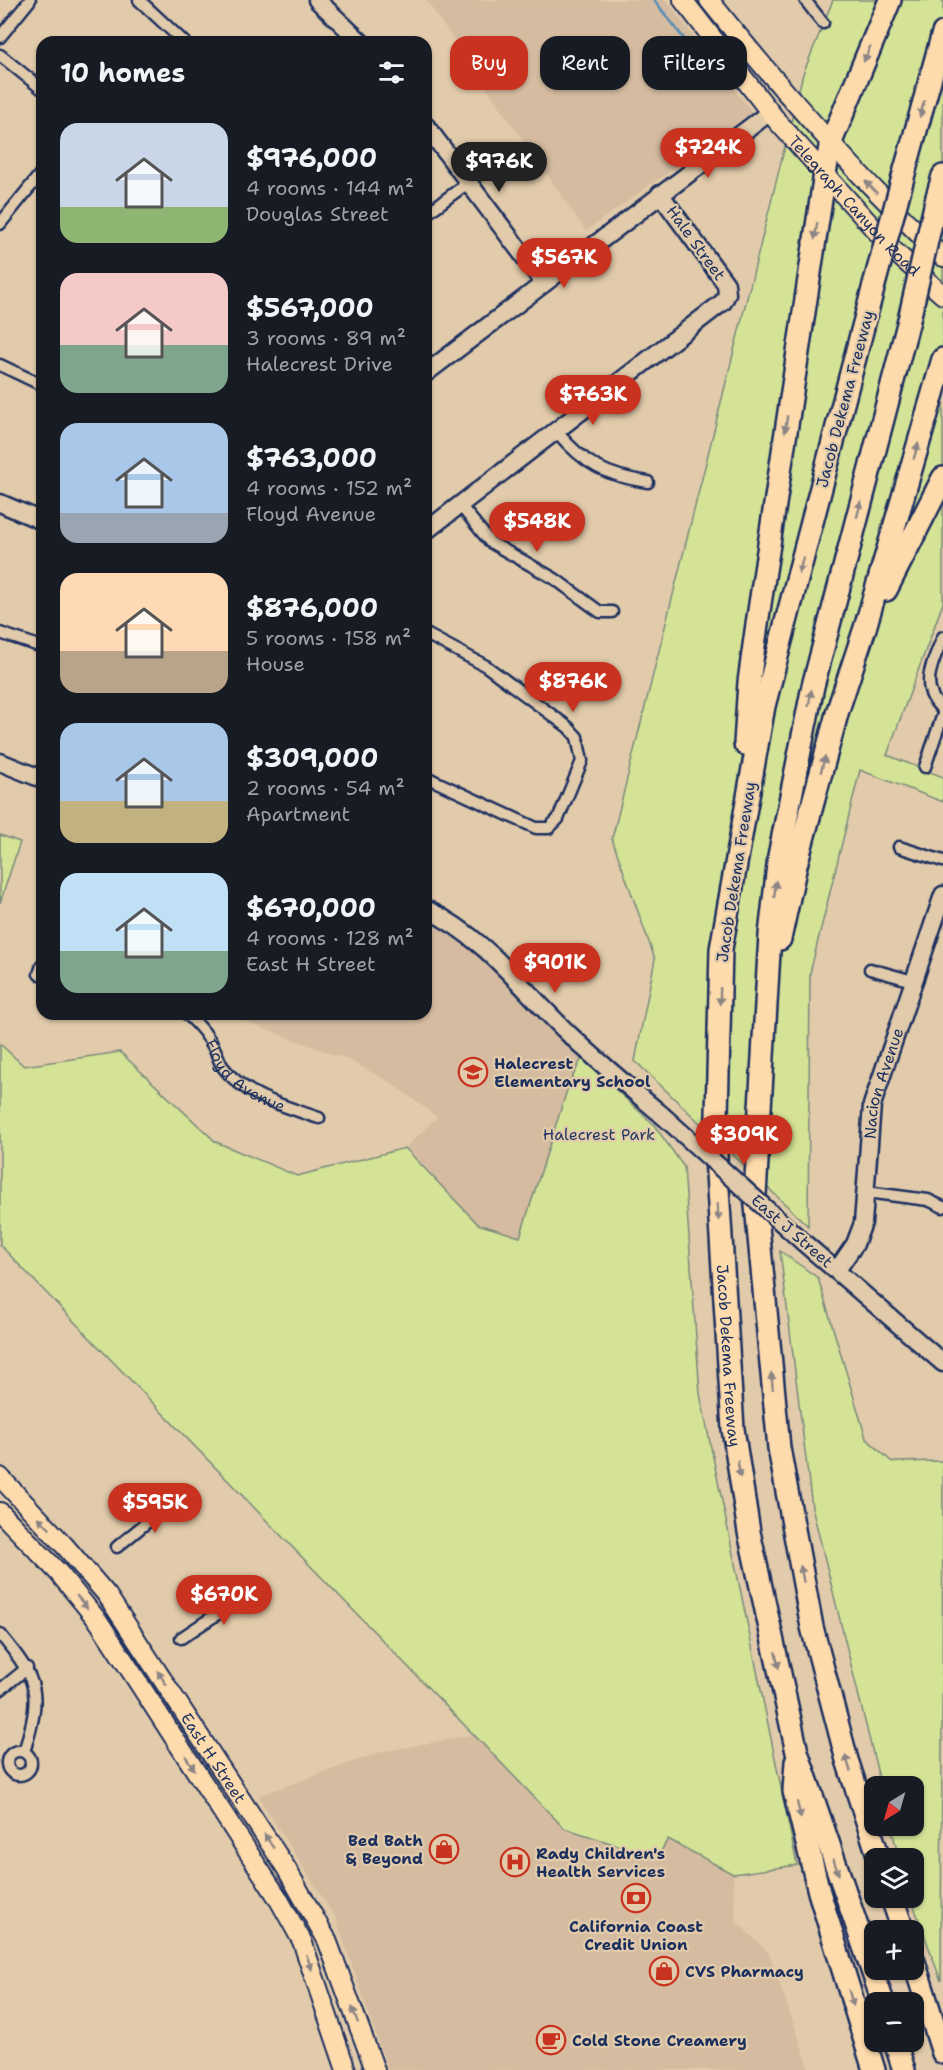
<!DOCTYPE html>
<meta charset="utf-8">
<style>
:root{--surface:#171b24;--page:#20242c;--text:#f1f3f6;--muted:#9ea1a6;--accent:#c8321e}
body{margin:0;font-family:"Shantell Sans",sans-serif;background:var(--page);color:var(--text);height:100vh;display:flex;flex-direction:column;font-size:22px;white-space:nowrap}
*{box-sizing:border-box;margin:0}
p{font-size:20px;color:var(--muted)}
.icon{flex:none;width:33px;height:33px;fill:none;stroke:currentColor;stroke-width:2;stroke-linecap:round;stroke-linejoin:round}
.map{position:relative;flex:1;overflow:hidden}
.sheet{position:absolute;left:36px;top:36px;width:396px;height:984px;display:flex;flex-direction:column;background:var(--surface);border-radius:18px;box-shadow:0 2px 4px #0004}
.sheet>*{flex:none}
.banner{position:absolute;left:450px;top:36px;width:402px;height:54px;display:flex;gap:12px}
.needle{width:39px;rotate:217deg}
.controls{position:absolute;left:864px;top:1776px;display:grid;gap:12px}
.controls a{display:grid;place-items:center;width:60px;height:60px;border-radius:12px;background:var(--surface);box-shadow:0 2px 4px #0004;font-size:30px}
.price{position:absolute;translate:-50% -51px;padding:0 14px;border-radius:21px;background:var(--accent);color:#fff;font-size:20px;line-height:39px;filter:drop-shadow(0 2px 3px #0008)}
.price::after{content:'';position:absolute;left:50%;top:36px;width:18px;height:14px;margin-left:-9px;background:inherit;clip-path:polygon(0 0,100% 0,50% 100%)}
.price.on{background:#222;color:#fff}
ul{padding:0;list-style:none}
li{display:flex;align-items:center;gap:18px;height:150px;padding:0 24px}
li span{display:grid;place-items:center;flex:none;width:168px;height:120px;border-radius:18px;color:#555}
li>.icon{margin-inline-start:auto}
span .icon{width:72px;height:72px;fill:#fffc;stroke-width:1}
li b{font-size:26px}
h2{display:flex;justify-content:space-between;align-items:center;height:72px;padding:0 24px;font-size:26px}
.tag{padding:0 21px;border-radius:18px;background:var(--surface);box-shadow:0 2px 4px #0004;font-size:21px;line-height:54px}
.tag.on{background:var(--accent);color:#fff}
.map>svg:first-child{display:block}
.built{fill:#d5bca0}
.green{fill:#d5e396;stroke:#78897a;stroke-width:1.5}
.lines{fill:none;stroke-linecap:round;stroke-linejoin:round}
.stream{stroke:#5f90b4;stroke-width:3}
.street-casing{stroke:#1b2f5e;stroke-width:15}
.secondary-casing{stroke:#1b2f5e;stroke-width:21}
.primary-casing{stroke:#1b2f5e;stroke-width:22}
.highway-casing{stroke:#1b2f5e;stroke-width:26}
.street{stroke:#e2cbab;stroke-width:10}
.secondary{stroke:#e2cbab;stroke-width:16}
.primary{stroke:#fedbac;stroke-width:18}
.highway{stroke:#fedbac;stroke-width:21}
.secondary-bridge-casing{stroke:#1b2f5e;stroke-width:21;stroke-linecap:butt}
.highway-bridge-casing{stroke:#1b2f5e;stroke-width:26;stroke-linecap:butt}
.secondary-bridge{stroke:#e2cbab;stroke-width:16}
.highway-bridge{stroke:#fedbac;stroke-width:21}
.oneway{fill:#8c8585}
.labels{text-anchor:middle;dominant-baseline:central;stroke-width:4.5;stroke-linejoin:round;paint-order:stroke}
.street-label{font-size:16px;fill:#1b2f5e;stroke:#e2cbab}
.poi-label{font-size:16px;font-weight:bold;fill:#1b2f5e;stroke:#e2cbab;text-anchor:start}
.park-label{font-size:16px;fill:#243861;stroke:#e2cbab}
</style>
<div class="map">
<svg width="943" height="2070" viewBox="0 0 943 2070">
<rect width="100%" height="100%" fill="#e2cbab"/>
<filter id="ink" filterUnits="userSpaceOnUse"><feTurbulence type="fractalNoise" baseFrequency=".0167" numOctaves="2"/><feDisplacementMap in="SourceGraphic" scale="12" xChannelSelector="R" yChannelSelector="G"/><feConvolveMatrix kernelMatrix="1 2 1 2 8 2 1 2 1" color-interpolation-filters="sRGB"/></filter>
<g filter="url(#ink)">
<!-- built -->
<g class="built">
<path d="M426,0h240l86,112 -166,119z"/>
<path d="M426,919l44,27 112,112 -13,26 -49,153 -42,-13 -73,-76 32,-31 -47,-35 -39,-21 -126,-47h201z"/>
<path d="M477,1734l87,94 104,11 65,35 3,47 33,32 41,117h-422l-52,-151 -78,-123 123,-44z"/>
</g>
<!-- green -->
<g class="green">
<path d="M833,0h110v603l-56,152 56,22v25l-83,-32 -50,203 -2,253 -173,-165 20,-102 -43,-120 191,-765z"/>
<path d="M0,835l20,7 -20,61z"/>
<path d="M0,1044l24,22 96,-14 96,90 81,34 108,-28 73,76 42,13 49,-153 13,-26 72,67 30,42 16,227 97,471 -64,9 -65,-35 -11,19 -93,-30 -564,-583z"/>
<path d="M780,1251l38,27 48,160 26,24 51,-1 -2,520 -30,-83h3v-40h-15l-8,-32h23v-40h-33l-69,-279z"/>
</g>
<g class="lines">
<!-- stream -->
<path class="stream" d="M654,0l34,44"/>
<!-- street casing -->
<g class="street-casing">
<g id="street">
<path d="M139,0l45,42"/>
<path d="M805,0l18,23"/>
<path d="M0,37l30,-37"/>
<path d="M0,55l42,34"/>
<path d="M426,214l43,-32"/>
<path d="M0,224l42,-52"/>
<path d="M0,365l42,20"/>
<path d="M557,432c27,32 49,44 91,50"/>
<path d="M460,505l30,37 65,37 45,33h12"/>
<path d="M0,633l42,14"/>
<path d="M426,634l60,32 82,61 9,10 5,24 -24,58 -9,9h-13l-110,-51"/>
<path d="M943,637c-11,27 -25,51 0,73"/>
<path d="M925,767l18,-53"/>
<path d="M899,847l44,14"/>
<path d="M870,969l43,12"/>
<path d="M39,974l3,-9"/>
<path id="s1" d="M187,1014c11,10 22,22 28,36 3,5 4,12 8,17 22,30 62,39 96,51"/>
<path d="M866,1192l62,8 15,7"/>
<path d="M117,1547l57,-47"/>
<path d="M0,1634c39,47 42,59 24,118"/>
<path d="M181,1638l71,-47"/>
<path d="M0,1690l27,-22"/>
<circle cx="19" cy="1763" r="12"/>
</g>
</g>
<!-- secondary casing -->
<g class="secondary-casing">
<g id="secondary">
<path d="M317,0l44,42"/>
<path d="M426,126l118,157"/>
<path d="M426,373l344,-261"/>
<path d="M0,503l42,18"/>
<path d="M426,531l297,-229 4,-8 -1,-10 -66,-90"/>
<path d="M0,762l42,17"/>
<path d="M426,909c62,30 96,81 145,127 29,27 60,53 91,79"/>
<path d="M803,1242l140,121"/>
<path id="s2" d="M837,1270l18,-26 8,-21 9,-118 71,-210"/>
</g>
</g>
<!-- primary casing -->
<g class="primary-casing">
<g id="primary">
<path id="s3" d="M683,0l94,121 118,131 48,43"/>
<path d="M709,0c73,91 149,178 234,257"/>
<path id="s4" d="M0,1477l64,68 43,50 179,273 41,72 48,130"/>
<path d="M0,1512l58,60 41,50 179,276 24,43 44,129"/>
</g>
</g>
<!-- highway casing -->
<g class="highway-casing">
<g id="highway">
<path d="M905,170l38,-137"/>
<path d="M937,197l6,-21"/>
<path id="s5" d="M874,285l-110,421 -43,243 -5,208 17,272 16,103 48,220 86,250"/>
<path d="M886,590l57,-112"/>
<path d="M745,744l4,-62 8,-58 68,-451 6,-31 59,-142"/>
<path d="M780,939l16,-74 42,-155 27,-82 78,-269"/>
<path d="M796,1762l-2,29 25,101 55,178"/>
<path d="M879,1858l-32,-98 -35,-133 -33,-179 -24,-253 15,-260 9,-79 34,-170 96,-366"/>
<path d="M892,1898l11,32"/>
<path d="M914,1962l29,91"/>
<path d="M895,2042l9,28"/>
</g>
</g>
<!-- street -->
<use href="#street" class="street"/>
<!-- secondary -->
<use href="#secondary" class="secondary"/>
<!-- primary -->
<use href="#primary" class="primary"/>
<!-- highway -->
<use href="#highway" class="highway"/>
<!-- secondary-bridge casing -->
<g class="secondary-bridge-casing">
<path id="secondary-bridge" d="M662,1115l141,127"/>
</g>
<!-- highway-bridge casing -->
<g class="highway-bridge-casing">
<g id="highway-bridge">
<path d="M874,285l31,-115"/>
<path d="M909,320l28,-123"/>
</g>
</g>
<!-- secondary-bridge -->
<use href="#secondary-bridge" class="secondary-bridge"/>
<!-- highway-bridge -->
<use href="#highway-bridge" class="highway-bridge"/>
</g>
<!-- one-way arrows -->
<defs><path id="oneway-solid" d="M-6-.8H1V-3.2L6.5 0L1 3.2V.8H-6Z" transform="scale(1.5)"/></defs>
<g class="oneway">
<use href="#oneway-solid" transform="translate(867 54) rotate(113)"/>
<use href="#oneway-solid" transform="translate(922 109) rotate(106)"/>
<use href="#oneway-solid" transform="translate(871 187) rotate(-134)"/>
<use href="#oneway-solid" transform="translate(816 231) rotate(99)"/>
<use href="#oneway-solid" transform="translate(786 424) rotate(99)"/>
<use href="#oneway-solid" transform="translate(916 451) rotate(-74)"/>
<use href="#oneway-solid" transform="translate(859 509) rotate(-75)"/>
<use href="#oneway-solid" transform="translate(801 565) rotate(105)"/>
<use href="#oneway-solid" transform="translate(810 698) rotate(-80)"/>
<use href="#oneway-solid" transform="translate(823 764) rotate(-75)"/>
<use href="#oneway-solid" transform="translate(775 889) rotate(-84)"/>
<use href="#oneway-solid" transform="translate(720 996) rotate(91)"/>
<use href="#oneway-solid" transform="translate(718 1212) rotate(87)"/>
<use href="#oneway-solid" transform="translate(772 1381) rotate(-96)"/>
<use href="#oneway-solid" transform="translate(739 1469) rotate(81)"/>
<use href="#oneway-solid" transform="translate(44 1523) rotate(-134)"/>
<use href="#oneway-solid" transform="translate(802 1574) rotate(-101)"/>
<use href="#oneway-solid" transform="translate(82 1602) rotate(50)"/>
<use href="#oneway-solid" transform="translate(777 1660) rotate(78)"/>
<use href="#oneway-solid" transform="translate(162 1678) rotate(-123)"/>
<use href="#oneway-solid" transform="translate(190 1763) rotate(57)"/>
<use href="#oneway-solid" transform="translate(848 1763) rotate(-107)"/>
<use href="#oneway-solid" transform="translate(799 1810) rotate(76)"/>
<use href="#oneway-solid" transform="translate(269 1841) rotate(-123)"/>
<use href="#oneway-solid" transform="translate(836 1867) rotate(71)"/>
<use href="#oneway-solid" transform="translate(309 1962) rotate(71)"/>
<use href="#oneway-solid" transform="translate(851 1998) rotate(74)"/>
<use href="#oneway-solid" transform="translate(355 2015) rotate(-110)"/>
</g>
</g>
<!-- icons -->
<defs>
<g id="school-ring" transform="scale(1.5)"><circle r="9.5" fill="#e2cbab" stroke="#c8321e" stroke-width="1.5"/><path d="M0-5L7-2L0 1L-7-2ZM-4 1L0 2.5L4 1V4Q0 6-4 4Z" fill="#c8321e"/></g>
<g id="shop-ring" transform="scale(1.5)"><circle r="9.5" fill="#e2cbab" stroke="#c8321e" stroke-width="1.5"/><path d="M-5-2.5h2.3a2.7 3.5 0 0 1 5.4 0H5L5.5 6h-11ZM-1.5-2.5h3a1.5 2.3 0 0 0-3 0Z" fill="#c8321e"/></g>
<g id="hospital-ring" transform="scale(1.5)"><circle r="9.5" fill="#e2cbab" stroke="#c8321e" stroke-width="1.5"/><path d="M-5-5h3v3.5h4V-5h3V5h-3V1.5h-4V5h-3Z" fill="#c8321e"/></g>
<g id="bank-ring" transform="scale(1.5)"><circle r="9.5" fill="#e2cbab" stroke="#c8321e" stroke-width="1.5"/><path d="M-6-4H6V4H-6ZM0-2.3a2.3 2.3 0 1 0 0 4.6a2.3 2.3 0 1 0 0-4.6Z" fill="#c8321e"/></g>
<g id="cafe-ring" transform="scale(1.5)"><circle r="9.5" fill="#e2cbab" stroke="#c8321e" stroke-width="1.5"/><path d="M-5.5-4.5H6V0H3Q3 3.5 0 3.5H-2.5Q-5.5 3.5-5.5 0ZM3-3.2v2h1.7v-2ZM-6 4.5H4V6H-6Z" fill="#c8321e"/></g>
</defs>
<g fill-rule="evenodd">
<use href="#school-ring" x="473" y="1072"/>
<use href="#shop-ring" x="444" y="1849"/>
<use href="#hospital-ring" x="515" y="1862"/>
<use href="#bank-ring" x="636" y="1898"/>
<use href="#shop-ring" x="664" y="1971"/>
<use href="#cafe-ring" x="551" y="2040"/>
</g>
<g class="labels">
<!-- street labels -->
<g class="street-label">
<text stroke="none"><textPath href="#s3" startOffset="268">Telegraph Canyon Road</textPath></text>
<text transform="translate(696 243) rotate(54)">Hale Street</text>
<text transform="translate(845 399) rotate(-75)">Jacob Dekema Freeway</text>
<text transform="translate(736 872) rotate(-81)">Jacob Dekema Freeway</text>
<text stroke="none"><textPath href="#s1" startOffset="87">Floyd Avenue</textPath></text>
<text stroke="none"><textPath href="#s2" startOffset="196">Nacion Avenue</textPath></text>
<text transform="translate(792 1231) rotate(41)">East J Street</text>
<text stroke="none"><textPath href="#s5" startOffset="1089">Jacob Dekema Freeway</textPath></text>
<text stroke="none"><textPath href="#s4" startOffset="354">East H Street</textPath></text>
</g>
<!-- poi labels -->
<g class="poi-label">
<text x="494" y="1063">Halecrest<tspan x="494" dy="18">Elementary School</tspan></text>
<text x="423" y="1840" text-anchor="end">Bed Bath<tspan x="423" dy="18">&amp; Beyond</tspan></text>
<text x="536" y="1853">Rady Children's<tspan x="536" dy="18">Health Services</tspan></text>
<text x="636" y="1926" text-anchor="middle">California Coast<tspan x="636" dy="18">Credit Union</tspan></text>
<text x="685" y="1971">CVS Pharmacy</text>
<text x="572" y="2040">Cold Stone Creamery</text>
</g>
<!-- park labels -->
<g class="park-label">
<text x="599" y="1134">Halecrest Park</text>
</g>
</g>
</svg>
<div class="controls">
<a><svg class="needle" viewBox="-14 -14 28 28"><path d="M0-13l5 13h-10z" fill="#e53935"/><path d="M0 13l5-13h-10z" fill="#9ea1a6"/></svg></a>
<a><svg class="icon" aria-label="layers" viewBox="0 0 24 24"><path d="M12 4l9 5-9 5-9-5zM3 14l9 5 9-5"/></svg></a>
<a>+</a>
<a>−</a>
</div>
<b class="price" style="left:708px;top:179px">$724K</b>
<b class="price on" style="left:499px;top:193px">$976K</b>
<b class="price" style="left:564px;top:289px">$567K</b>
<b class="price" style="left:593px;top:426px">$763K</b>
<b class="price" style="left:537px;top:553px">$548K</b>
<b class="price" style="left:573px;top:713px">$876K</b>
<b class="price" style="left:555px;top:994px">$901K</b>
<b class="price" style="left:744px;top:1166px">$309K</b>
<b class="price" style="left:155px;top:1534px">$595K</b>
<b class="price" style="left:224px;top:1626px">$670K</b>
<div class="banner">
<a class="tag on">Buy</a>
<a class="tag">Rent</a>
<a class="tag">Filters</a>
</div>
<section class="sheet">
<h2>10 homes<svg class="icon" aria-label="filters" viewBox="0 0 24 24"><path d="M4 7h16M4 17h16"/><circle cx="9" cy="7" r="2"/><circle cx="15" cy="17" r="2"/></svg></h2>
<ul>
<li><span style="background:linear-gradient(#c9d6e8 70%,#8fb573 0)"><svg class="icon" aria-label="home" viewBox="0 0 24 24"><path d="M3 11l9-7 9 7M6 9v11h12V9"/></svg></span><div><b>$976,000</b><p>4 rooms · 144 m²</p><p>Douglas Street</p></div></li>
<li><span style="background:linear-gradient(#f6c9c9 60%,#7fa58c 0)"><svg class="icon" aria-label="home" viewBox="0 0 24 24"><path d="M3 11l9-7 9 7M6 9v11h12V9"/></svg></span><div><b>$567,000</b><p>3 rooms · 89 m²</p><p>Halecrest Drive</p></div></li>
<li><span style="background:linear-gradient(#a9c7e8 75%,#9aa5b1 0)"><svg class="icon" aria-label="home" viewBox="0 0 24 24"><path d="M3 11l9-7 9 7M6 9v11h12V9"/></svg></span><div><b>$763,000</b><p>4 rooms · 152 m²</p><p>Floyd Avenue</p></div></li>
<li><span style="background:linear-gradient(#ffd9b3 65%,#b9a48a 0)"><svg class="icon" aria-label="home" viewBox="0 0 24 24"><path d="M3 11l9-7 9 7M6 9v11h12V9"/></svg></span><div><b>$876,000</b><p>5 rooms · 158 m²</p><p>House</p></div></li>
<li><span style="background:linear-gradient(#a9c7e8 65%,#c2b280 0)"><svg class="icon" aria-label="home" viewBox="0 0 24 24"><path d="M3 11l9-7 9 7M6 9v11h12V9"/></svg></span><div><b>$309,000</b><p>2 rooms · 54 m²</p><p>Apartment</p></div></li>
<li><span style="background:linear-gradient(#bfe0f5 65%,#7fa58c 0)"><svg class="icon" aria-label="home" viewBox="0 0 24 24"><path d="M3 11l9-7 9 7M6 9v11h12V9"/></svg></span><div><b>$670,000</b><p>4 rooms · 128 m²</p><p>East H Street</p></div></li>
</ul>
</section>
</div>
